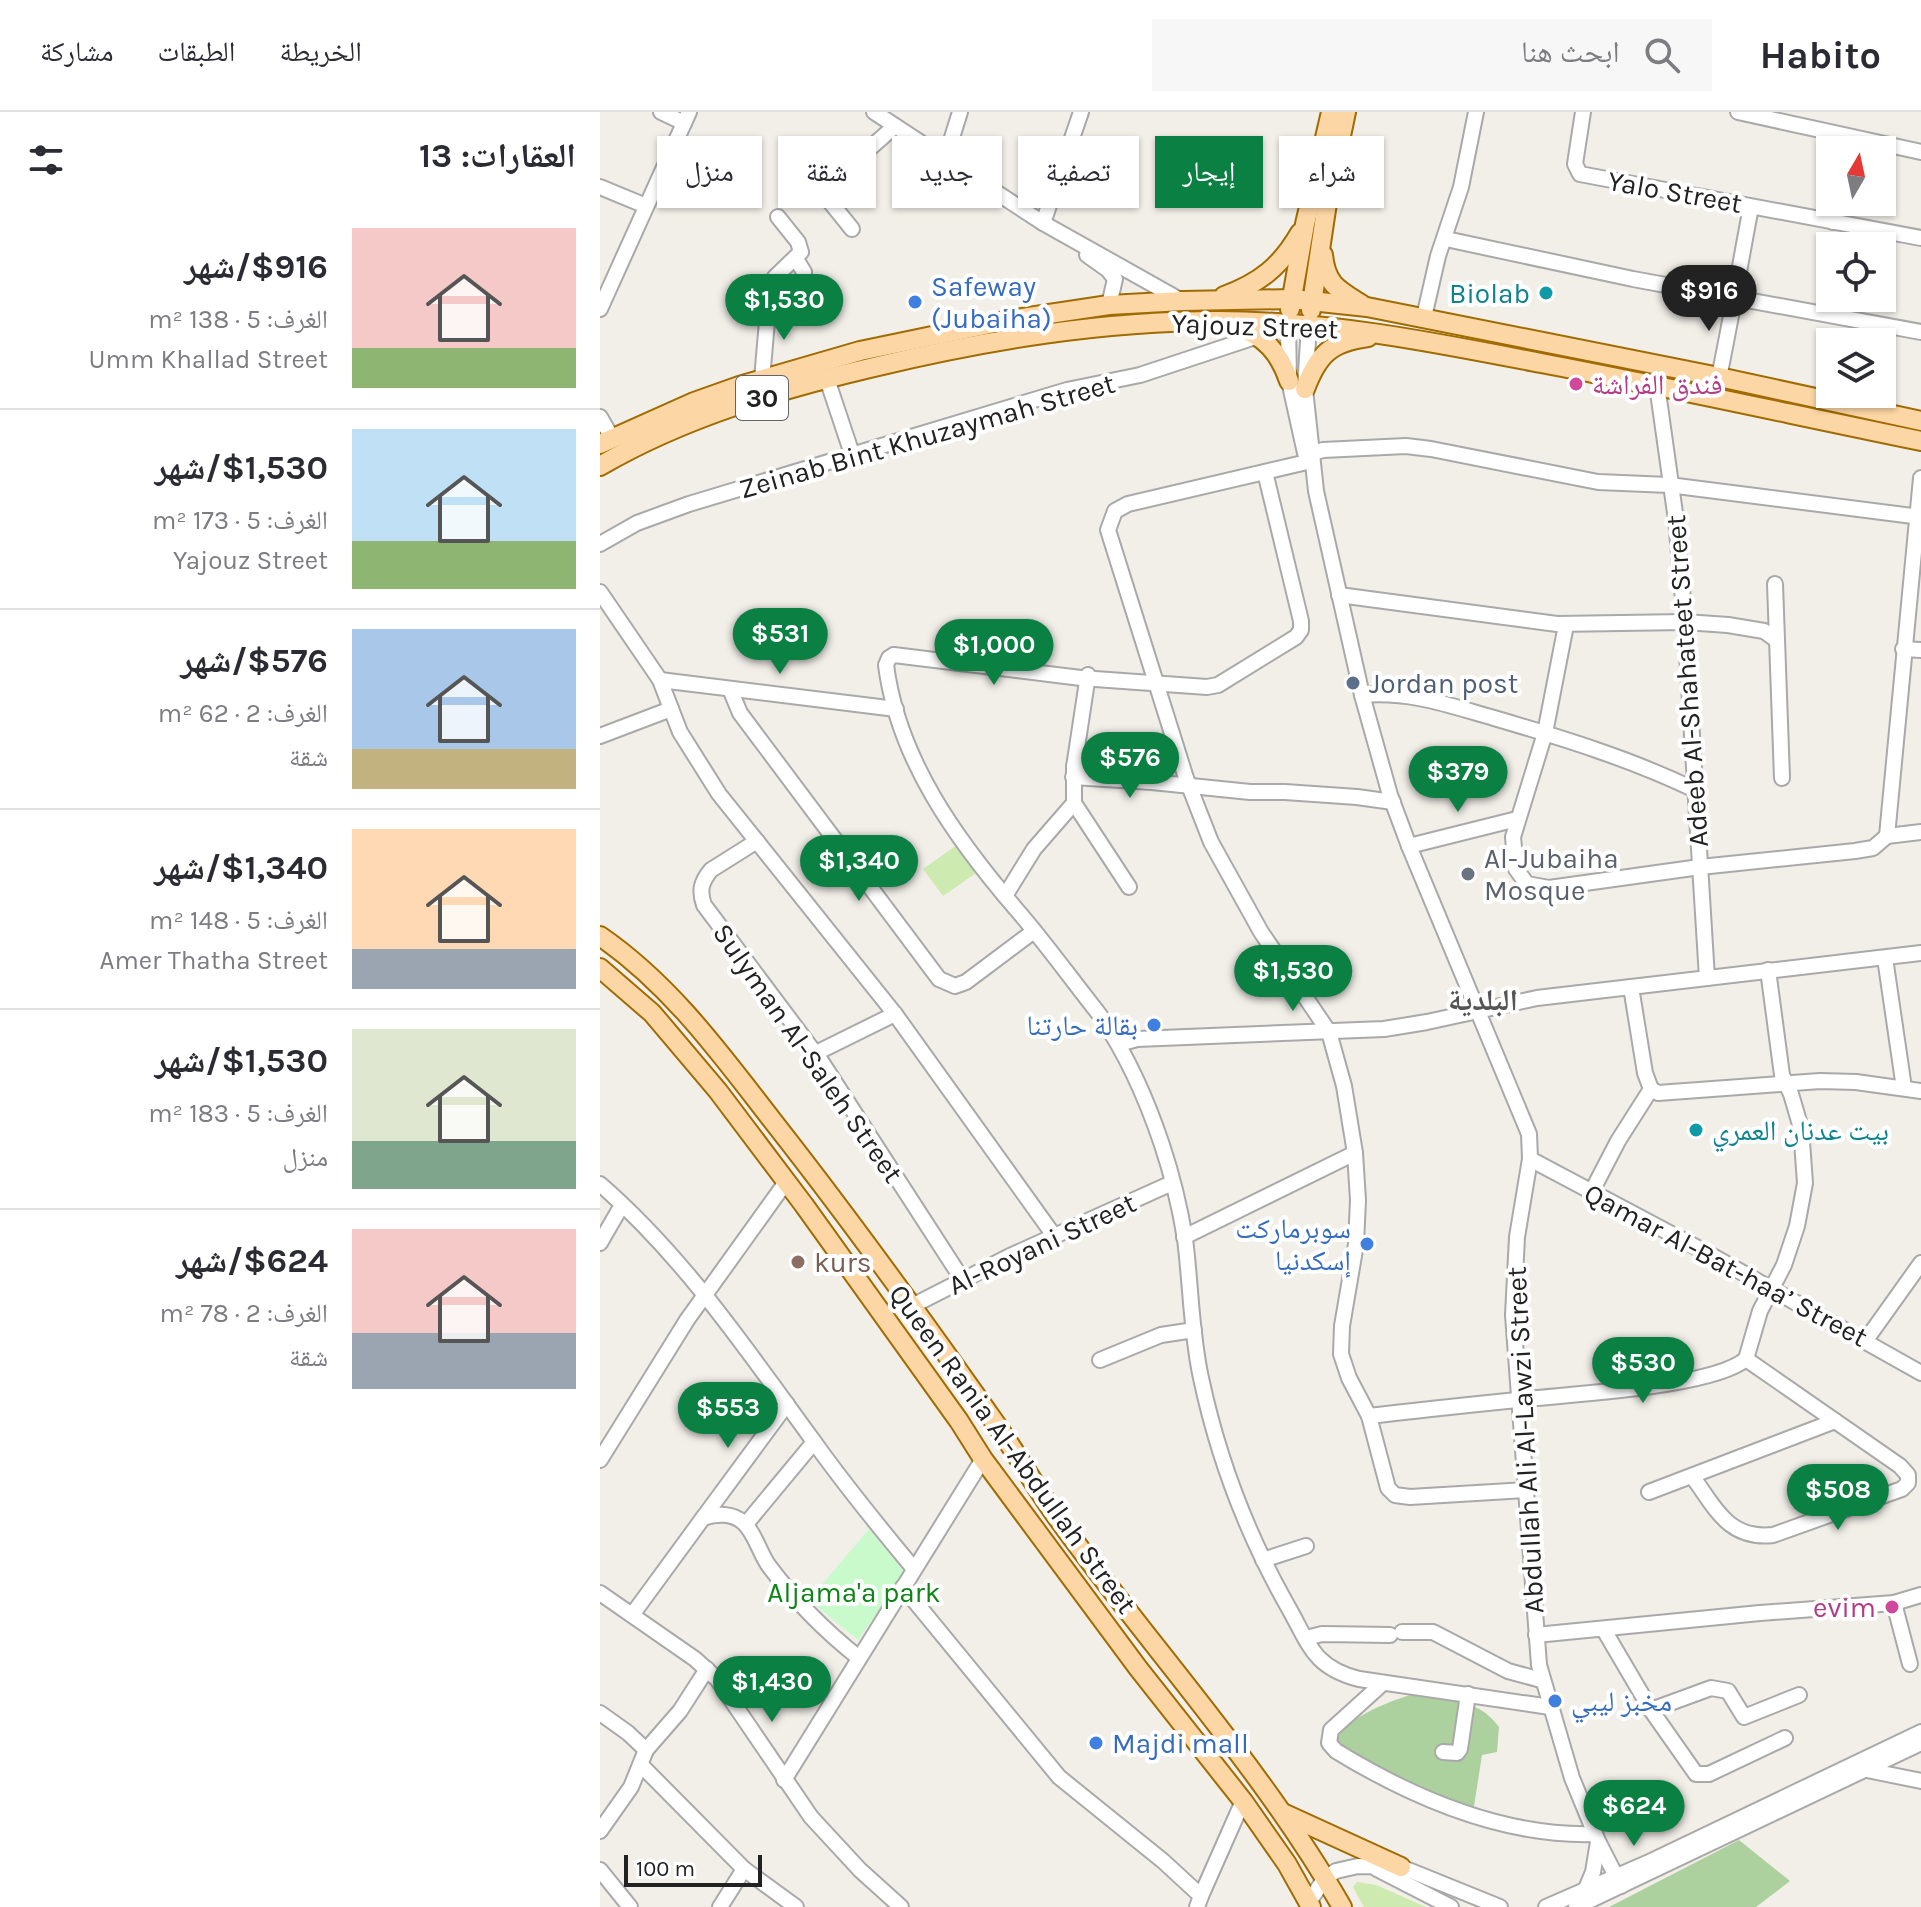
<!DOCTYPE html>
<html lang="ar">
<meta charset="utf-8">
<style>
:root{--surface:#fff;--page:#f7f7f7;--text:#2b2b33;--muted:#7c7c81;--line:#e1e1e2;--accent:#0b8043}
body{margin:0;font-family:Karla,"Noto Naskh Arabic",sans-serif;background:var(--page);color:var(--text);direction:rtl;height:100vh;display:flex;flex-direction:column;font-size:30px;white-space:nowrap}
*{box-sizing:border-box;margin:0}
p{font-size:26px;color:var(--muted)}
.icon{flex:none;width:44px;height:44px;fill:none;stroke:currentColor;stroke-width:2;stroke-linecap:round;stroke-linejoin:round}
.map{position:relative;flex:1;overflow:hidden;direction:ltr}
.sheet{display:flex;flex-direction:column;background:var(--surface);width:600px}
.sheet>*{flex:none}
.top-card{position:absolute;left:24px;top:24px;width:760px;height:72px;direction:rtl;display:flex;gap:16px}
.needle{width:52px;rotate:9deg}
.buttons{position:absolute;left:1216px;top:24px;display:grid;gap:16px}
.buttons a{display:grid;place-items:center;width:80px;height:80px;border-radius:0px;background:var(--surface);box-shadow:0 2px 6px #0004;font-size:40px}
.scale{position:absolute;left:24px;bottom:20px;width:138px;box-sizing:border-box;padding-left:8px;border:4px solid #222;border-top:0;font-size:22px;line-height:28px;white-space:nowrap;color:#222;-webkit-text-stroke:6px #fff;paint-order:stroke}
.price{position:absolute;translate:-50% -68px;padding:0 18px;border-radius:28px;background:var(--accent);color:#fff;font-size:26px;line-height:52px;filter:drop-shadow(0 2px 4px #0008)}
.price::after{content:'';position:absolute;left:50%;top:48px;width:24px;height:18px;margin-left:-12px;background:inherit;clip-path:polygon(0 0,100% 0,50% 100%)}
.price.active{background:#222;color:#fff}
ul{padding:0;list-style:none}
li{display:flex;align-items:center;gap:24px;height:200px;padding:0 24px}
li+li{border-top:2px solid var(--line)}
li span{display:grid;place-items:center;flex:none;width:224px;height:160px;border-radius:0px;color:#555}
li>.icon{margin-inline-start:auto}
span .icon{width:96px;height:96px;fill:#fffc;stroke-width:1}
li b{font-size:34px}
h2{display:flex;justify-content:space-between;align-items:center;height:96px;padding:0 24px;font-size:34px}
.tag{padding:0 28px;border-radius:0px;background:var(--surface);box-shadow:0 2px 6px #0004;font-size:28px;line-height:72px}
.tag.active{background:var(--accent);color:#fff}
header{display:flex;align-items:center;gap:48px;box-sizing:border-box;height:112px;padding:0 40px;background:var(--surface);border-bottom:2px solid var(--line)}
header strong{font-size:38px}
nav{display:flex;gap:44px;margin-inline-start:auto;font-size:28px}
.search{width:560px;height:72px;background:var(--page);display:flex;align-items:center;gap:20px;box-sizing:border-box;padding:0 28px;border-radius:0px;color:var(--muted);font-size:30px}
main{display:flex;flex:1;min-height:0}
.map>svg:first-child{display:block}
.grass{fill:#cdebb0}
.forest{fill:#add19e}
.park{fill:#c8facc}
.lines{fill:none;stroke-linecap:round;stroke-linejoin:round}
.minor-casing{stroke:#a9a9a9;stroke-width:18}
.major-casing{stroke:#a06b00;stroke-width:22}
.minor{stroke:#fff;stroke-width:14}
.major{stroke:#fcd6a4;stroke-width:18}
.culture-dot{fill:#0f9aa8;stroke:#fff;stroke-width:3}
.shop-dot{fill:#3f7fe0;stroke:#fff;stroke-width:3}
.hotel-dot{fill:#d1479c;stroke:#fff;stroke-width:3}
.service-dot{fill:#5c6f8a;stroke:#fff;stroke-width:3}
.worship-dot{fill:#6b7280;stroke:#fff;stroke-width:3}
.education-dot{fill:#8d6e63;stroke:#fff;stroke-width:3}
.labels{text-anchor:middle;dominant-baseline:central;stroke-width:8;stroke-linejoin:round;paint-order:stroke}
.shield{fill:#fff;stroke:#646464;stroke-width:2}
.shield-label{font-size:26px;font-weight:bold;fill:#222}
.street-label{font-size:28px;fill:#222;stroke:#fff}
.shop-label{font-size:28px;fill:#366cbe;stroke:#fff;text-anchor:start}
.culture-label{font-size:28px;fill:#0d838f;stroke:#fff;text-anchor:end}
.hotel-label{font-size:28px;fill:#b23c85;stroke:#fff;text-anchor:start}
.service-label{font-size:28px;fill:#4e5e75;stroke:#fff;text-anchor:start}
.worship-label{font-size:28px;fill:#5b616d;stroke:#fff;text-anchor:start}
.education-label{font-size:28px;fill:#785e54;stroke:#fff;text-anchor:start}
.park-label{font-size:28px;fill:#0c8416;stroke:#fff}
.neighbourhood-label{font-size:30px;font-weight:bold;fill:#555;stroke:#fff}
</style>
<header>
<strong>Habito</strong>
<div class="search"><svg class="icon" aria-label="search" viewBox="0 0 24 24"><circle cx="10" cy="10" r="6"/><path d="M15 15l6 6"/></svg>ابحث هنا</div>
<nav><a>الخريطة</a><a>الطبقات</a><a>مشاركة</a></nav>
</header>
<main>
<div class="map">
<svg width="1321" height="1795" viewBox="0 0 1321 1795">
<rect width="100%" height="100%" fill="#f2efe9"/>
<!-- grass -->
<g class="grass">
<path d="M357,733l19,28 -33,23 -20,-27z"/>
<path d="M757,1770l19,3 50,22h-62l-11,-20z"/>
</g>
<!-- forest -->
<g class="forest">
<path d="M810,1583c34,5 68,2 89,32l-2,25 -15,3 -9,58 -30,-10 -108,-57c3,-26 53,-44 75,-51z"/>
<path d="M1139,1728l51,41 -34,26h-147z"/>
</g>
<!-- park -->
<path class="park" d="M269,1417l36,44 -47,67 -49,-40z"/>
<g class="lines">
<!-- minor casing -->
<g class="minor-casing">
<g id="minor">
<path d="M61,0l23,11"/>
<path d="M274,0l169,111 139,78"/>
<path d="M983,0l-8,52 5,10 341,64"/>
<path d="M1138,0l183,40"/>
<path d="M345,48l15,-48"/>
<path d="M0,75l46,19"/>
<path d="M1233,110l3,-20"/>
<path d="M443,111l38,-111"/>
<path d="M252,117l-25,-31 -1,-11 69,-61"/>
<path d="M846,127l187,40 288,53"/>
<path d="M487,143l21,15 7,9 -6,26"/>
<path d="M171,185c13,5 24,-6 32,-15l1,-10 -8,-13"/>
<path d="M0,197l89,-197"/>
<path d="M824,205l14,-61 23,-69 15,-75"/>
<path d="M688,211l1,58 16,72"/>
<path d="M709,213l-4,64 11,102 46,204 28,100 19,51 120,288 1,25 -13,78 -4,78 26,350 33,113 26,63 23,45"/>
<path d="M1119,265c12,-57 21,-113 32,-170"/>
<path d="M162,267l8,-92 5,-10 26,-25 -3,-10 -20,-25"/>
<path d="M227,267l26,78"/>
<path d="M1057,273l19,135 9,102 22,356"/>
<path d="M0,305l12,21"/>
<path d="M713,341l10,-3 83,-4 25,3 167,33 71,3 252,32"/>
<path d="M707,350l-179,42 -13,7 -7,19 78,248 25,64 50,90 68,100 15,54 11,67 3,47 -2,44 -14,82 -1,28 8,24 20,38 19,72 7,7 15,2 117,-7"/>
<path d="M0,432l37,-21 52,-19 378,-114 73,-15 118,-39"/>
<path d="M1175,472l7,194"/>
<path d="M0,480l60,88 20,52 39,62 176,220 160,223"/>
<path d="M739,483l218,29 128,-2 43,3 36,6 11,8"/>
<path d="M966,513l-21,108 -32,104 3,32 11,15 22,4 151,-21 155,-16 18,-3 14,-12 34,-4"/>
<path d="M1303,537l18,1"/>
<path d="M294,543l-5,3 -3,7c12,94 70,174 130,244 29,33 55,70 83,105 27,39 48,86 63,131 10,30 18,63 23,94 6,47 6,94 16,139 17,80 46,156 86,227 22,38 25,62 72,74l191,28"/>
<path d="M294,543l187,23 126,9 11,-2 78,-48 5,-7v-9l-36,-149"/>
<path d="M488,563l-14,92v36l55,84"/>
<path d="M60,568l236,29"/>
<path d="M130,577l10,24 199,266 16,7 11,-4 68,-51"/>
<path d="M762,583c49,-4 86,10 132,23 68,20 137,41 201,72"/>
<path d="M0,624l71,-27"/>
<path d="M474,655l41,3"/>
<path d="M473,665l79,5 98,10h35l72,5 36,5"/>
<path d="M1287,724l34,-358"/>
<path d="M157,729l-46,29c-10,12 -12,21 -7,35l117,156 141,218"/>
<path d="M809,734l108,-27"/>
<path d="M405,784l29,-47 40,-46"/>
<path d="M1285,846l19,130"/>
<path d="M1031,875l14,86 6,16 7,4 162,-12 36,1 65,9"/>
<path d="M519,932l18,-5 247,-10 43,-7 110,-24 384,-45"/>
<path d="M214,942l81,-40"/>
<path d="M930,1047l181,96 210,118"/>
<path d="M0,1072c84,73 147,166 212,255 32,45 67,88 102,130"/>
<path d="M991,1081l27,-52 33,-52"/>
<path d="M584,1125l171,-84"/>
<path d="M0,1131l22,-38"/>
<path d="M312,1194l98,-50 162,-73"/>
<path d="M1266,1228l55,-77"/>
<path d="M500,1248l61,-25 33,-5"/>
<path d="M769,1304c50,-6 99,-11 148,-16 50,-6 195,-12 229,-41l14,-48 24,-46 13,-39 8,-43 -4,-55 -10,-34 -9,-19 -14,-105"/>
<path d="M0,1348l87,-140 99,-138"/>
<path d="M1092,1364c23,31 36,64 81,59l129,-46 6,-6v-8l-8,-9 -154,-107"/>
<path d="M1049,1380l186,-71"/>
<path d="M103,1406l84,-114"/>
<path d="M146,1412l68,-82"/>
<path d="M663,1448l43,-14"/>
<path d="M303,1475l156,190 104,84 38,35 -4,11"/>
<path d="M0,1481l95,66 22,20 94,138 49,53 41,37"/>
<path d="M1294,1491l16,61"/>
<path d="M32,1503l71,-97c14,-5 30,-5 41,5 11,10 16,31 25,43 26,35 56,65 90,92"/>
<path d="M1004,1518l47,80 45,64h13l76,-36"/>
<path d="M802,1520h31l75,39 33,9"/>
<path d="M936,1523l224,-22 134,-10 27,-8"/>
<path d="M706,1526l16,-4 68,1"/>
<path d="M783,1571l-52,47 -2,13 7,8c77,47 167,86 259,83"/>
<path d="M1051,1598l60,-22 17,3 16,26 55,-22"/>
<path d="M0,1601l28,20 18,17 -15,37 -31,44"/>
<path d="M46,1638l34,-39 27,-42"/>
<path d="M843,1640l14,1 3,-4 8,-55"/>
<path d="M41,1653l103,104 52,38"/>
<path d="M1267,1658l54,11"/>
<path d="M184,1668l199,-321"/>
<path d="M777,1757l74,38"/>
<path d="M0,1758l30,37"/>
<path d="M985,1779l8,-19 5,-30"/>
<path d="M601,1784l42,-95"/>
<path d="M709,1790l16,-24 11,-7 22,-5 43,1 99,40"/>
<path d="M120,1795l24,-38"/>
<path d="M946,1795l101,-44 274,-131"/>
<path d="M976,1795l345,-164"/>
</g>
</g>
<!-- major casing -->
<g class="major-casing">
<g id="major">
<path d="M723,143c3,29 14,34 38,49"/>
<path d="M624,184c36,-13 57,-30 76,-63"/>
<path d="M690,197l15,-85 26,-112"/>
<path d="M711,198l16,-107 19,-91"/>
<path d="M635,214c29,9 45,27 54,55"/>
<path d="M705,277c13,-35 26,-47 63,-52"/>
<path d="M0,332l94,-42 45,-16 121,-35 149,-31 100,-15 74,-4 109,-2 75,8 352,70 202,44"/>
<path d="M0,354c84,-49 180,-77 274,-99 113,-27 227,-46 344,-46 110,0 215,21 323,42 127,24 253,52 380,78"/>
<path d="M0,824c74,51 125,124 179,193 76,97 148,197 219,298 21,30 39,63 61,93 93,129 203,248 283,387"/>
<path d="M0,856l52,45 66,78 86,114 155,216 24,38 155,209 105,133 44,63 24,43"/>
<path d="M685,1702l116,53"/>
</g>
</g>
<!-- minor -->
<use href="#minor" class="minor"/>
<!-- major -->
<use href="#major" class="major"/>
</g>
<!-- markers -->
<g class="culture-dot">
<circle cx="946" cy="181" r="8"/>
<circle cx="1096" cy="1018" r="8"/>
</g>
<g class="shop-dot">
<circle cx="315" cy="190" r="8"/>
<circle cx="554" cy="913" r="8"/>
<circle cx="767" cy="1132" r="8"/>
<circle cx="955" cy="1589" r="8"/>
<circle cx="496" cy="1631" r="8"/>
</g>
<g class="hotel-dot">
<circle cx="976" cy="272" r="8"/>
<circle cx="1292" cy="1495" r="8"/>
</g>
<circle class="service-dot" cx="753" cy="571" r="8"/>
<circle class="worship-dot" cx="868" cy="762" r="8"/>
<circle class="education-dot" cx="198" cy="1150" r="8"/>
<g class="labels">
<!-- shield labels -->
<rect class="shield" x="136" y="264" width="52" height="44" rx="6"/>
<g class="shield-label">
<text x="162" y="286">30</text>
</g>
<!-- street labels -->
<g class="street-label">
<text transform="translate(1075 80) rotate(10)">Yalo Street</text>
<text transform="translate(655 214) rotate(2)">Yajouz Street</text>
<text transform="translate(327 324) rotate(-16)">Zeinab Bint Khuzaymah Street</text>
<text transform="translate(1087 569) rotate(-94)">Adeeb Al-Shahateet Street</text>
<text transform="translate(208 941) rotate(55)">Sulyman Al-Saleh Street</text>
<text transform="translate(442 1132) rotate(-25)">Al-Royani Street</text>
<text transform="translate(1126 1153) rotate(28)">Qamar Al-Bat-haa’ Street</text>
<text transform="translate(925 1328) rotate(-93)">Abdullah Ali Al-Lawzi Street</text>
<text transform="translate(413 1337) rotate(54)">Queen Rania Al-Abdullah Street</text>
</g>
<!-- shop labels -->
<g class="shop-label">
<text x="331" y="174">Safeway<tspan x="331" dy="32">(Jubaiha)</tspan></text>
<text x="538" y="913" text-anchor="end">بقالة حارتنا</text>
<text x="751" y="1116" text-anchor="end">سوبرماركت<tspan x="751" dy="32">إسكدنيا</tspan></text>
<text x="971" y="1589">مخبز ليبي</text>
<text x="512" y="1631">Majdi mall</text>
</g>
<!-- culture labels -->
<g class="culture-label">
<text x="930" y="181">Biolab</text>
<text x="1112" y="1018" text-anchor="start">بيت عدنان العمري</text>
</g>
<!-- hotel labels -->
<g class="hotel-label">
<text x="992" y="272">فندق الفراشة</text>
<text x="1276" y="1495" text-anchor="end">evim</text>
</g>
<!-- service labels -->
<g class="service-label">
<text x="769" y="571">Jordan post</text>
</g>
<!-- worship labels -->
<g class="worship-label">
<text x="884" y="746">Al-Jubaiha<tspan x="884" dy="32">Mosque</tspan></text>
</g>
<!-- education labels -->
<g class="education-label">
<text x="214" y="1150">kurs</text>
</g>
<!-- park labels -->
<g class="park-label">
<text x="254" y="1480">Aljama'a park</text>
</g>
<!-- neighbourhood labels -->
<g class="neighbourhood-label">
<text x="883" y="888">البلدية</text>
</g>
</g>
</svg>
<div class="buttons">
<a><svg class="needle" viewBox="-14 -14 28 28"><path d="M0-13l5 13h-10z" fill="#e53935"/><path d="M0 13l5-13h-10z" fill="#7c7c81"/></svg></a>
<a><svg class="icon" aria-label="locate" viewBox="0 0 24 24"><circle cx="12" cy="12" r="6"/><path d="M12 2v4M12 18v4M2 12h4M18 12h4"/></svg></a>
<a><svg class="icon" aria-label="layers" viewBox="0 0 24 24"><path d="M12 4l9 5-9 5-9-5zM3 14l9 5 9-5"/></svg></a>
</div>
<div class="scale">100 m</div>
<b class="price active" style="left:1109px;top:221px">$916</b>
<b class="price" style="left:184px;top:230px">$1,530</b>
<b class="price" style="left:180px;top:564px">$531</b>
<b class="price" style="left:394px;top:575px">$1,000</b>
<b class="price" style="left:530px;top:688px">$576</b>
<b class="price" style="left:858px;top:702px">$379</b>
<b class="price" style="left:259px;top:791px">$1,340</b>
<b class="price" style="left:693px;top:901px">$1,530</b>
<b class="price" style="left:1043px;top:1293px">$530</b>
<b class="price" style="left:128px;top:1338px">$553</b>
<b class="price" style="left:1238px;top:1420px">$508</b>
<b class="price" style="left:172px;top:1612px">$1,430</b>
<b class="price" style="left:1034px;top:1736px">$624</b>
<div class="top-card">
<a class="tag">شراء</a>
<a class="tag active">إيجار</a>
<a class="tag">تصفية</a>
<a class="tag">جديد</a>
<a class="tag">شقة</a>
<a class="tag">منزل</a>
</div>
</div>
<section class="sheet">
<h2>العقارات: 13<svg class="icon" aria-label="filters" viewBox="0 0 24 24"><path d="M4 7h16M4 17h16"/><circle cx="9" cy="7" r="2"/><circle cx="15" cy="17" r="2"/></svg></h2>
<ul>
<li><span style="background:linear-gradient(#f6c9c9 75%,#8fb573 0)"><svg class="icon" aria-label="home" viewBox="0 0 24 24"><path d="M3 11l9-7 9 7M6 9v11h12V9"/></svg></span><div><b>$916/شهر</b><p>الغرف: 5 · 138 m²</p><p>Umm Khallad Street</p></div></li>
<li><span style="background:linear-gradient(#bfe0f5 70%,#8fb573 0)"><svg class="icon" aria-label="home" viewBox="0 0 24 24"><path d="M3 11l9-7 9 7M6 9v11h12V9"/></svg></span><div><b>$1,530/شهر</b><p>الغرف: 5 · 173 m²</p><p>Yajouz Street</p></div></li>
<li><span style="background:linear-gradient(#a9c7e8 75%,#c2b280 0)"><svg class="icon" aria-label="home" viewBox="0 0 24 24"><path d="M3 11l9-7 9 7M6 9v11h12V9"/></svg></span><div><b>$576/شهر</b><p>الغرف: 2 · 62 m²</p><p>شقة</p></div></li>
<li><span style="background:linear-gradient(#ffd9b3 75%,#9aa5b1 0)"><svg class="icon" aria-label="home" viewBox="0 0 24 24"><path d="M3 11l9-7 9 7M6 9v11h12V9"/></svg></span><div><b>$1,340/شهر</b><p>الغرف: 5 · 148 m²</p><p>Amer Thatha Street</p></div></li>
<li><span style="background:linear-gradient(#dfe7d0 70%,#7fa58c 0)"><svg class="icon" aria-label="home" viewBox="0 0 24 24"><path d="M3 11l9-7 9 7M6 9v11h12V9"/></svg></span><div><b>$1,530/شهر</b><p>الغرف: 5 · 183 m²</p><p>منزل</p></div></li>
<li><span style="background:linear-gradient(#f6c9c9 65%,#9aa5b1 0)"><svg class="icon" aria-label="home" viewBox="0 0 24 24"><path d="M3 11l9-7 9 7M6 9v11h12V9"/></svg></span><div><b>$624/شهر</b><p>الغرف: 2 · 78 m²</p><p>شقة</p></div></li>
</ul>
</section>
</main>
